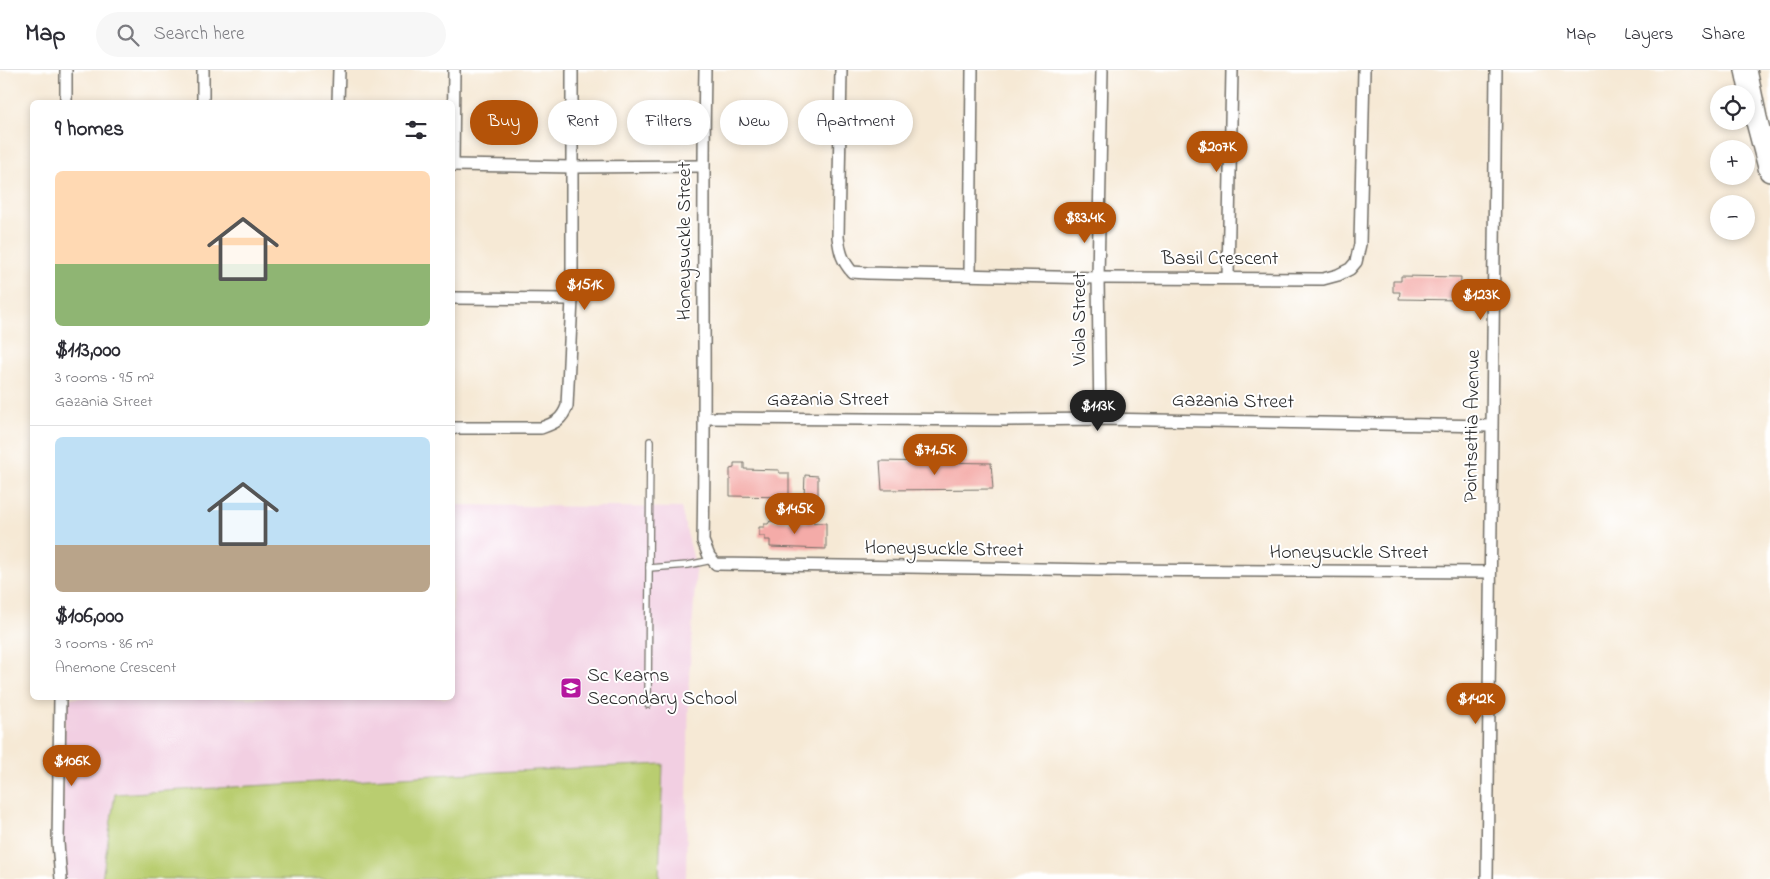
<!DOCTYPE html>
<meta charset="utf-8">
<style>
:root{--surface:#fff;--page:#f7f7f7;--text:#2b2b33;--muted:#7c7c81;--line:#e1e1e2;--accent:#b45309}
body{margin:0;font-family:"Indie Flower",sans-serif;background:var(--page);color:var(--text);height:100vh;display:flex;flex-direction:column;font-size:19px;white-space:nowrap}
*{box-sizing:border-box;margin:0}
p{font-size:16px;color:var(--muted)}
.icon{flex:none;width:28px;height:28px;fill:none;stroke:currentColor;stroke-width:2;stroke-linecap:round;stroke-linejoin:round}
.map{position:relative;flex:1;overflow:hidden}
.drawer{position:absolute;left:30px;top:30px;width:425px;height:600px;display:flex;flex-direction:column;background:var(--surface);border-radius:8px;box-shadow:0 2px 8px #0003}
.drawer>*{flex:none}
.top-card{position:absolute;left:470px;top:30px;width:475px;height:45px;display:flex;gap:10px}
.controls{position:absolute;left:1710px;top:15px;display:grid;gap:10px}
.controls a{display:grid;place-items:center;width:45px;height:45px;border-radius:50%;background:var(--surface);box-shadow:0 2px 8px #0003;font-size:25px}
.price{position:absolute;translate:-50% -42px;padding:0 11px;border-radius:18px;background:var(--accent);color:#fff;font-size:16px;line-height:32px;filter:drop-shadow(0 1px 2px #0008)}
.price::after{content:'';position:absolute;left:50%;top:30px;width:15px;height:11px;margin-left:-8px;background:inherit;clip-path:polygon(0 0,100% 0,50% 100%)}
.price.on{background:#222;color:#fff}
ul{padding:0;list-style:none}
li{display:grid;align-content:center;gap:10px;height:265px;padding:0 25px}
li+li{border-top:1px solid var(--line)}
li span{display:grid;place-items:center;height:155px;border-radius:8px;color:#555}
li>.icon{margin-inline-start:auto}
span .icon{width:90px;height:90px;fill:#fffc;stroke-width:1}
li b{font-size:21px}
h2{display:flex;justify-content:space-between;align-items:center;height:60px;padding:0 25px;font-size:21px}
.pill{padding:0 18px;border-radius:22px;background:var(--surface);box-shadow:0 2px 8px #0003;font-size:18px;line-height:45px}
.pill.on{background:var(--accent);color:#fff}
header{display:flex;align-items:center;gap:30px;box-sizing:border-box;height:70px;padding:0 25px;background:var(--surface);border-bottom:1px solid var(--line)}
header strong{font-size:24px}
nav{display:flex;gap:28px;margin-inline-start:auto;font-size:18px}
.search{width:350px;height:45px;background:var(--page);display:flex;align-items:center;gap:12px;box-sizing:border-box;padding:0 18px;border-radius:28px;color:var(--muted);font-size:19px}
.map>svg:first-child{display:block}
.built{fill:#f2cfe2}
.green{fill:#b9cd70;stroke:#727c4e}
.building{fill:#f4aba8}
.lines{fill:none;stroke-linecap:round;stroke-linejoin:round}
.lane-casing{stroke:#726e66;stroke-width:8}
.street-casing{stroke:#726e66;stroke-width:14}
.highway-casing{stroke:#726e66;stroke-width:24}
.lane{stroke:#fff;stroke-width:5.5}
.street{stroke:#fff;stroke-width:11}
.highway{stroke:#fff;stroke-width:21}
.labels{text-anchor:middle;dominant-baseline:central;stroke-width:4;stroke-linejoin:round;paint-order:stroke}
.street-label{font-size:20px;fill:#2b2b2b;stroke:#fff}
.poi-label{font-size:20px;fill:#2b2b2b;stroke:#fff;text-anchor:start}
</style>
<header>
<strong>Map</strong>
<div class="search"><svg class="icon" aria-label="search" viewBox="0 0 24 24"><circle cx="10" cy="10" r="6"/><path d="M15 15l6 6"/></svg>Search here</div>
<nav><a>Map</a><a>Layers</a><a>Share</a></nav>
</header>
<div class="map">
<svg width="1770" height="809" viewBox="0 0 1770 809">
<rect width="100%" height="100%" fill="#fff"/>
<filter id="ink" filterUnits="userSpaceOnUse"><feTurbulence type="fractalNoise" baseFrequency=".02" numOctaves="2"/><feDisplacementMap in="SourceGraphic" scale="10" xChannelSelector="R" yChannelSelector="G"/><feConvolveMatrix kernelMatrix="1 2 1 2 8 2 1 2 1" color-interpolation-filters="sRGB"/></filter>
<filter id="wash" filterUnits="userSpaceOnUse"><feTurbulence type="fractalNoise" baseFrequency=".0096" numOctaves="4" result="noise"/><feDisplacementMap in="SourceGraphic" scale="20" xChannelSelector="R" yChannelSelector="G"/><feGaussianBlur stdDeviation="1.12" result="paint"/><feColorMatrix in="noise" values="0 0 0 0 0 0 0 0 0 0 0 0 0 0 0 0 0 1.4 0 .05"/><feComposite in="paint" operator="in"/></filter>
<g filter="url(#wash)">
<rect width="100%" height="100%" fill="#f6e9d5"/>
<!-- built -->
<path class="built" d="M453,435l228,3 15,61 -7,110 -3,200h-625l4,-181h387z"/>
<!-- green -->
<path class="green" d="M663,694l-4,115h-557l13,-85 338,-20z"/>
<g id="blocks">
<!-- building -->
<g class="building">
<path d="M1401,206l60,1 -1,23 -61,-1 1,-7h-7v-11h8z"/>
<path d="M880,391l111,2 2,26 -111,1z"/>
<path d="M734,393h10v6l35,1v3h10v24l-59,-1v-27l4,-1z"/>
<path d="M805,405l13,1v21l-14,-1z"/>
<path d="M770,451l56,2v26l-56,-2v-7h-5v-4h-6v-9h5v-3h4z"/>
</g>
</g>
</g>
<g filter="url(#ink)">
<use href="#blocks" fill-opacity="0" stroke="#726e66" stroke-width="1"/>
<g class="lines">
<!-- lane casing -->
<g class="lane-casing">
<g id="lane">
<path d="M649,498l39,-3 24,-5"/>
<path d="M648,635l2,-264"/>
</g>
</g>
<!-- street casing -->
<g class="street-casing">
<g id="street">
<path d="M66,0v32"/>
<path d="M705,0c-3,157 1,314 -2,471l6,15 7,8 383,6 391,2"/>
<path d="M841,0l-3,167c2,16 4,23 14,35l15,1 231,5 225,1 15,-4 12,-6 6,-7 4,-18 4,-174"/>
<path d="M203,32v-32"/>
<path d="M338,32l1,-32"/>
<path d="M452,95l120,2 131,-1"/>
<path d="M453,95l1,-95"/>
<path d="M970,204l2,-204"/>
<path d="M1228,207l4,-207"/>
<path d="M452,228l120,1"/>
<path d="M705,348l303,2 92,-1 391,7"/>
<path d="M1100,349l-2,-141 4,-208"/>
<path d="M452,358h89c14,-5 21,-8 26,-22l5,-107v-229"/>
<path d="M60,628l-2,145 3,36"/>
<path d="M1487,809l9,-809"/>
</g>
</g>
<!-- highway casing -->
<g class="highway-casing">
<path id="highway" d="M1746,0l10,48 14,53"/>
</g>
<!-- lane -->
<use href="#lane" class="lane"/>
<!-- street -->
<use href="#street" class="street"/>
<!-- highway -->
<use href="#highway" class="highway"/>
</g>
</g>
<!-- icons -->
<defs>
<g id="school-square" transform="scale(1.125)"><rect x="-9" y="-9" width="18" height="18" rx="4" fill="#b5179e" stroke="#fff"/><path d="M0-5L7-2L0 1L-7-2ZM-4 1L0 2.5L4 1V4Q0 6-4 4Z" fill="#fff"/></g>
</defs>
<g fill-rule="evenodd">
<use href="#school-square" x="571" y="618"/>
</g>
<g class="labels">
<!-- street labels -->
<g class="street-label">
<text transform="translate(685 171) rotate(-90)">Honeysuckle Street</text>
<text x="1220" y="189">Basil Crescent</text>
<text transform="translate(1080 249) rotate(-90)">Viola Street</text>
<text x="828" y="330">Gazania Street</text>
<text transform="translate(1233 332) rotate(1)">Gazania Street</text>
<text transform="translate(1473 356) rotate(-89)">Pointsettia Avenue</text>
<text transform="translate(944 480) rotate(1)">Honeysuckle Street</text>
<text x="1349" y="483">Honeysuckle Street</text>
</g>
<!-- poi labels -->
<g class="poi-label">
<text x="587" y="606">Sc Kearns<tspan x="587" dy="23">Secondary School</tspan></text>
</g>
</g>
</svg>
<div class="controls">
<a><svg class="icon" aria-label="locate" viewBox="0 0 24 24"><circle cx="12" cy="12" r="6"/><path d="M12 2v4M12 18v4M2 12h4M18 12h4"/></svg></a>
<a>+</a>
<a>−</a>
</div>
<b class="price" style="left:1217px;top:103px">$207K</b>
<b class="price" style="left:1085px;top:174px">$83.4K</b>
<b class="price" style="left:585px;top:241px">$151K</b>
<b class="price" style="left:1481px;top:251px">$123K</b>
<b class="price on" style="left:1098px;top:362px">$113K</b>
<b class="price" style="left:935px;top:406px">$71.5K</b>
<b class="price" style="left:795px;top:465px">$145K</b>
<b class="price" style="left:1476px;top:655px">$142K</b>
<b class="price" style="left:72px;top:717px">$106K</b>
<div class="top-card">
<a class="pill on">Buy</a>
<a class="pill">Rent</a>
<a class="pill">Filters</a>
<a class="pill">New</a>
<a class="pill">Apartment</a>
</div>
<section class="drawer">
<h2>9 homes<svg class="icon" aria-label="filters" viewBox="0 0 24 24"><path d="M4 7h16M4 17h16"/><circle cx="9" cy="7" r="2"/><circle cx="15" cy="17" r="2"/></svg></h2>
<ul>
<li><span style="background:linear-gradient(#ffd9b3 60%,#8fb573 0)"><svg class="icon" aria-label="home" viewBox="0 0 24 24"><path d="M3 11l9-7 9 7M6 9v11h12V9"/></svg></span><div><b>$113,000</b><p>3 rooms · 95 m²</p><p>Gazania Street</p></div></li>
<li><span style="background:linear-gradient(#bfe0f5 70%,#b9a48a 0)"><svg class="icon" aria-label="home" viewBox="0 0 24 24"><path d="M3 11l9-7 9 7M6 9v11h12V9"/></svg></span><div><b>$106,000</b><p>3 rooms · 86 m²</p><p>Anemone Crescent</p></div></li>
</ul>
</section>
</div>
